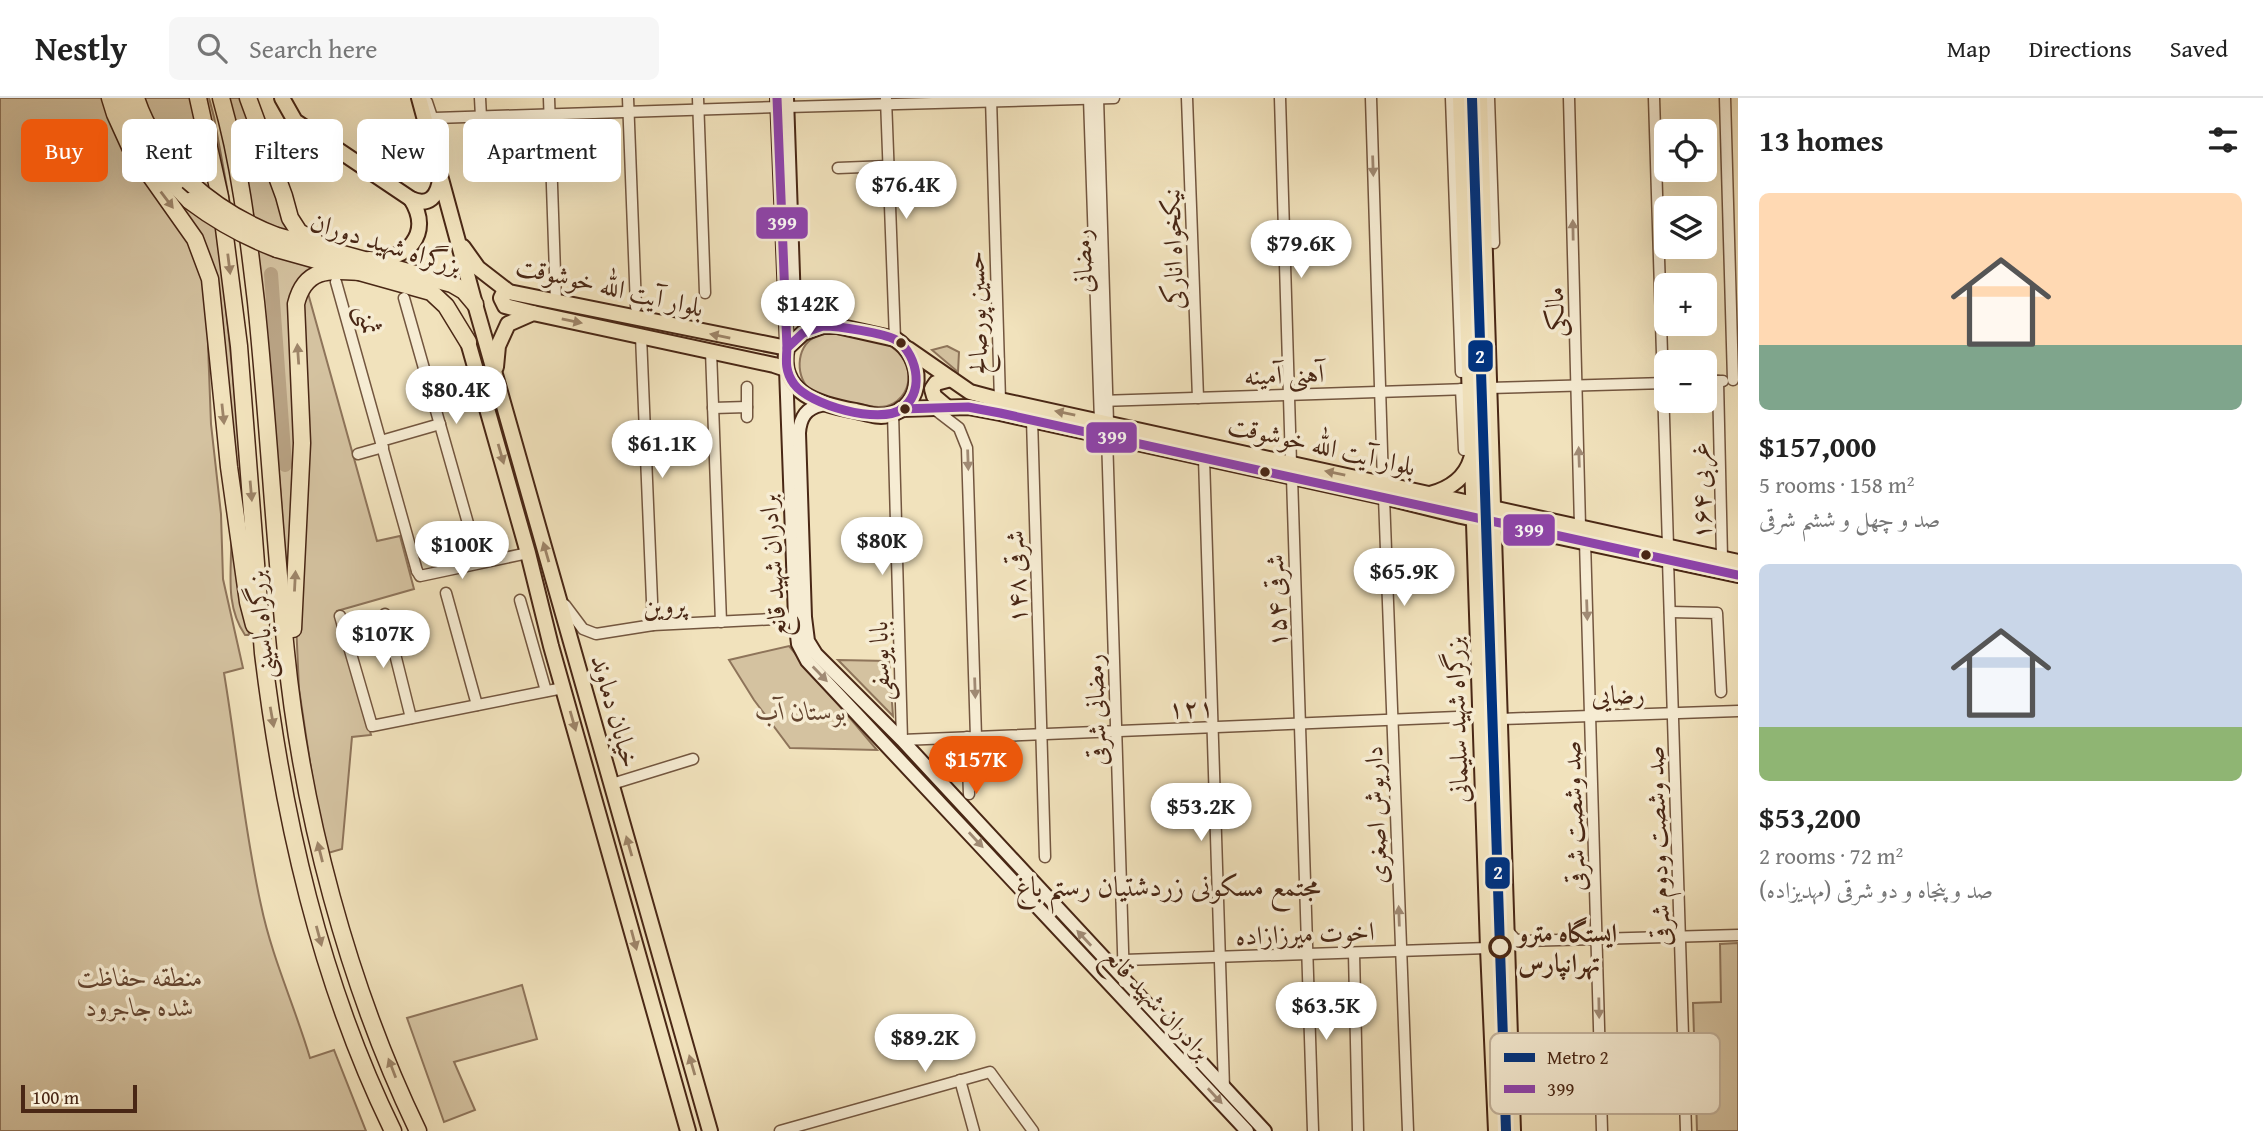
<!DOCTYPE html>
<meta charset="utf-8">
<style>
:root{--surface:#fff;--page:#f6f6f6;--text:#222;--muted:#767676;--line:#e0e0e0;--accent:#ea580c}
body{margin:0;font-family:"Gentium Book Plus",Amiri,serif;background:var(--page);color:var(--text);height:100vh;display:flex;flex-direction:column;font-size:26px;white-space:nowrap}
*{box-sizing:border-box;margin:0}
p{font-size:23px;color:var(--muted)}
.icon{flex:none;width:38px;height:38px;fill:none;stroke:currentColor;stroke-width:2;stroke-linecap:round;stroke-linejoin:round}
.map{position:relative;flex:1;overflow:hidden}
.side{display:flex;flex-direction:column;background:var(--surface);width:525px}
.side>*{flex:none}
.top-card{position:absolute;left:21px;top:21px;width:665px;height:63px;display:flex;gap:14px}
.buttons{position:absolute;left:1654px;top:21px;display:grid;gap:14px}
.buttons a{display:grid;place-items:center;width:63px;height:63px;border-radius:10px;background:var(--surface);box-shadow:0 7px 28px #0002;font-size:35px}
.scale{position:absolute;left:21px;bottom:18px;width:116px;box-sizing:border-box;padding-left:7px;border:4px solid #492715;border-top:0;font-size:19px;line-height:24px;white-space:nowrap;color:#492715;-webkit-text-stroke:5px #f6ecd3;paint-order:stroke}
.price{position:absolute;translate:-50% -60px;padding:0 16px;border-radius:24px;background:#fff;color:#222;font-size:23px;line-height:46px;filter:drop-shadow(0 2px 4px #0008)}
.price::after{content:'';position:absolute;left:50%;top:42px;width:21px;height:16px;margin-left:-10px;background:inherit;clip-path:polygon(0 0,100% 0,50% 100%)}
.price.selected{background:var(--accent);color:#fff}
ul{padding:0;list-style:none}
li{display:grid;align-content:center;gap:14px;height:371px;padding:0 21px}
li span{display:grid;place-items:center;height:217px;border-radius:10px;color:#555}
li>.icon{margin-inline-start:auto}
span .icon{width:126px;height:126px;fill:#fffc;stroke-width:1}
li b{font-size:30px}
h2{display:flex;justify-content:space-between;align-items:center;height:84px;padding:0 21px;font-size:30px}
.pill{padding:0 24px;border-radius:10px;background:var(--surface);box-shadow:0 7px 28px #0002;font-size:24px;line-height:63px}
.pill.selected{background:var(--accent);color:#fff}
header{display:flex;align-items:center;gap:42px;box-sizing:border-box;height:98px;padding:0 35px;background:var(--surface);border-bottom:2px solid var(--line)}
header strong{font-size:33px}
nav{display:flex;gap:38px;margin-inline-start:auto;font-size:24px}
.search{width:490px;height:63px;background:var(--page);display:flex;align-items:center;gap:18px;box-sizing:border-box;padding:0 24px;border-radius:10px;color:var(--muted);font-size:26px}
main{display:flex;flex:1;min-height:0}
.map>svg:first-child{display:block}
.green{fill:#d4c2a0;stroke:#8e745a;stroke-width:2}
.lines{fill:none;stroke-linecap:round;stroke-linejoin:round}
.river{stroke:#b8a283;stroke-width:14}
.minor-casing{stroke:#73563f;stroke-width:13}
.secondary-casing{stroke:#492715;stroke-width:16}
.primary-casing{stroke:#492715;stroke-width:18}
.trunk-casing{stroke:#492715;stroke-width:19}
.minor{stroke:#f6ecd3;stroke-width:10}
.secondary{stroke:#f6ecd3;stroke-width:12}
.primary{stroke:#f1e2bc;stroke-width:14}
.trunk{stroke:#f1e2bc;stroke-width:16}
.trunk-bridge-casing{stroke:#492715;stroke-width:19;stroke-linecap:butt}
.trunk-bridge{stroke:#f1e2bc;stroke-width:16}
.bus-1-casing{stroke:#f6ecd3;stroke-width:14}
.bus-1{stroke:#8e44ad;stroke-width:9}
.metro-1-casing{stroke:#f6ecd3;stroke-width:16}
.metro-1{stroke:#003380;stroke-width:10}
.oneway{fill:#a08a74}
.oneway2{fill:#9d8468}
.bus-dot{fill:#492715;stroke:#f6ecd3;stroke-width:2.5}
.stop-dot{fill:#f6ecd3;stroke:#492715;stroke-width:3.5}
.labels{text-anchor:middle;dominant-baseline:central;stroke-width:7;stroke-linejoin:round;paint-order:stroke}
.street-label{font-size:26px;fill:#492715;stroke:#f6ecd3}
.park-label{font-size:26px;font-style:italic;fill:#654631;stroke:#f6ecd3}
.stop-label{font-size:26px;font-weight:bold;fill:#492715;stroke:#f6ecd3;text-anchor:start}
.neighbourhood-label{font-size:28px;fill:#492715;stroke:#f6ecd3}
.key{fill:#f6ecd3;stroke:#c2b19a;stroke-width:2}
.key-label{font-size:19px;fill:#492715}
.line-badge{stroke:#f6ecd3;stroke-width:2.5}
.badge-label{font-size:19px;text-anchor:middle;font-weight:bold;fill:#fff}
</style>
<header>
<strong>Nestly</strong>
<div class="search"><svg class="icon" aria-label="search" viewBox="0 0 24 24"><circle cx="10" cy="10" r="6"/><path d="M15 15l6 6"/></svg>Search here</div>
<nav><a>Map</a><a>Directions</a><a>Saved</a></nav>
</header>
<main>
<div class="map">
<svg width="1738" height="1033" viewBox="0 0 1738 1033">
<rect width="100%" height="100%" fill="#f1e2bc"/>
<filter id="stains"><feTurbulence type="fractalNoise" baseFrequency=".00286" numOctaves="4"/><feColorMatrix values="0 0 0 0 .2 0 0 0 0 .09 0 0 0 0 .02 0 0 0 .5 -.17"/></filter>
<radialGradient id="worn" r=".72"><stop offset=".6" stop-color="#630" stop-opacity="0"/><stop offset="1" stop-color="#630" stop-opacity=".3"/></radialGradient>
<!-- green -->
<g class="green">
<path d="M0,0h209l5,19 20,109 -11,52 15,149 10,145 -32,-263 -8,36 3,79 10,90 2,65 20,89 -19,5c13,78 20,156 37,232 11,53 34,102 49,153l24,-8 32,81h-366z"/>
<path d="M229,0h16l53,138 -43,-13z"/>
<path d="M257,148l83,22 -34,11 -9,82 -7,259 -18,-239z"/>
<path d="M306,188l71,255 23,-5 14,53 -77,22 34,124 -19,2 -10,112 -14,4 -14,-64 -15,-100 -3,-67 2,-302z"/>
<path d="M831,235c16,3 50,6 62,15 30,21 14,66 -23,58 -18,-4 -42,-4 -58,-15 -17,-11 -17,-45 3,-54 4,-3 11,-3 16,-4z"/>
<path d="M947,248l12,6 -1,20 -26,-22z"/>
<path d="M217,291l32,246h-4c-22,-32 -12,-69 -14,-105 -3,-47 -9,-94 -14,-141z"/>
<path d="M789,548l88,104 -87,-2 -36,-48 -25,-40z"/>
<path d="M838,562l51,1 4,55z"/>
<path d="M1738,845v188h-41l-4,-128 28,-1 -1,-58z"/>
<path d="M522,887l15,54 -83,23 21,48 -31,12 -37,-104z"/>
</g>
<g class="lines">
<!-- river -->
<path class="river" d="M271,176l14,191"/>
<!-- minor casing -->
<g class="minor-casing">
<g id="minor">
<path d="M480,0l1,19"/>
<path d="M549,0l7,204"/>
<path d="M628,0l8,209"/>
<path d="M698,0l7,195"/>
<path d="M991,0l9,302"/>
<path d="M1089,0l11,323"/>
<path d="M1098,0l10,324"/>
<path d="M1187,0l11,300"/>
<path d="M1280,0l11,365"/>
<path d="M1371,0l12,385"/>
<path d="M1451,0l10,274"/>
<path d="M1489,0l5,145"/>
<path d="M1569,0l11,428"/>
<path d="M1654,0l14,448"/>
<path d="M1725,0l8,282"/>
<path d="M886,1l9,240"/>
<path d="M427,4l5,15 3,1 343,-11"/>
<path d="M787,9l327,-9"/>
<path d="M838,70l51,-2"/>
<path d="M336,184l81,289"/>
<path d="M404,200l75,264"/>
<path d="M641,238l12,289"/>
<path d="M711,253l10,271"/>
<path d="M1704,283h19"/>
<path d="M1718,283l4,177"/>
<path d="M747,289v20"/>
<path d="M1489,290l177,-5"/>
<path d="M1461,291l3,61"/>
<path d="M1100,303l369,-12"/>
<path d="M713,310l34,-1v10"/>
<path d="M933,310l26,20 8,20 9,289"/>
<path d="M893,315l9,327"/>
<path d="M1032,321l13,438"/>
<path d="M1107,338l17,546"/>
<path d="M381,343l59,-17"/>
<path d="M358,356l25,-7"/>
<path d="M1204,360l20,630"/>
<path d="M1292,379l21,654"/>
<path d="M1384,399l24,634"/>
<path d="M1585,443l17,590"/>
<path d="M1668,462l18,571"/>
<path d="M417,473l3,5 108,-23"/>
<path d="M446,495l31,112"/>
<path d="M520,502l26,91"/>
<path d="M565,507l18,24 13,5 57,-9 142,-7"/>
<path d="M1670,514l47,1 4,79"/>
<path d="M385,516l26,104"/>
<path d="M340,518l32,110 191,-38"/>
<path d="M1500,621l238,-8"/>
<path d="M967,639l2,57"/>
<path d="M902,642l579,-24"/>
<path d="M612,686l81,-25"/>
<path d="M1507,832l8,9 8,2 215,-6"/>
<path d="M1354,855l4,178"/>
<path d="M1124,862l364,-12"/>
<path d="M960,982l14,51"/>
<path d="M780,1033l210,-59 43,59"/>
</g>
</g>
<!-- secondary casing -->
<g class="secondary-casing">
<g id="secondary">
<path d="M777,0l10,250"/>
<path d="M787,0l7,206 5,11 24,11"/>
<path d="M786,271l9,249 3,26 9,17 440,470"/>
<path d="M821,307c-15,3 -21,13 -22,28l6,184 3,24 8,13 86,86 363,391"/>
</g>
</g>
<!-- primary casing -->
<g class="primary-casing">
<g id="primary">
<path d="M282,0l13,23 116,78c18,8 27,-3 29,-20"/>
<path d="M419,0l56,206 235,827"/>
<path d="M1460,0l28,850 8,183"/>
<path d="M1480,0l33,1033"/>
<path d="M463,149l15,21 31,24 278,56"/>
<path d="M369,161c38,3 64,-25 42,-60"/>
<path d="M509,194l-6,2 -2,4 4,8 28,7"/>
<path d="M823,228h14l58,13c29,18 31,68 -7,76 -10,3 -22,-2 -32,-4 -34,-6 -79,-17 -69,-63l16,-15z"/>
<path d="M468,244l60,211 23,93 137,485"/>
<path d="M908,251l62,43 30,8 738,162"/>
<path d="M496,269l2,-21 10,-22 25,-11 241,52 12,4"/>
<path d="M947,309l-13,-11 -2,-7 4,-6 15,-4"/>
<path d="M901,311l67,-2 32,6 384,84 77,19 277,59"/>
<path d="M1430,396c19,-5 35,-15 41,-35"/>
</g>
</g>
<!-- trunk casing -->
<g class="trunk-casing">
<g id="trunk">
<path d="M110,0l5,16 15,33 65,92 15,40 19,188 19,135 6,23"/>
<path d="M123,0c13,41 37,73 67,103"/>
<path d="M136,0c10,32 30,59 52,83"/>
<path d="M198,0l22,99 19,149 24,307c20,164 57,329 130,478"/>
<path d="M221,0c19,66 27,136 35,204 12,116 18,233 30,350 16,160 62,334 132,479"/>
<path d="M248,0l36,98 6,22 9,14 16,9"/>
<path d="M277,138l175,48 12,7 11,13"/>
<path d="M277,151l154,43 15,14 22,36"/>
<path d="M293,531l9,-186 -6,-139c9,-37 34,-34 65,-32"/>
</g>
</g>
<!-- minor -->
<use href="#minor" class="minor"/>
<!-- secondary -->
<use href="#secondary" class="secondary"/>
<!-- primary -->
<use href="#primary" class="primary"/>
<!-- trunk -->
<use href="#trunk" class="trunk"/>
<!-- trunk-bridge casing -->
<g class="trunk-bridge-casing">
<g id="trunk-bridge">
<path d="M188,83c27,25 55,42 89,55"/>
<path d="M190,103c28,21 55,36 87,48"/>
</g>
</g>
<!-- trunk-bridge -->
<use href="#trunk-bridge" class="trunk-bridge"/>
<!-- bus-1 casing -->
<g class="bus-1-casing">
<g id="bus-1">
<path d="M777,0l10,250"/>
<path d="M823,228c15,0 61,7 73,14 12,7 19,23 20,36 1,13 -4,25 -14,33 -22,16 -93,-4 -108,-25 -9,-12 -8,-23 -7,-36l16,-15z"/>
<path d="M901,311l67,-2 32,6c246,54 492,110 738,162"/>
</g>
</g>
<!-- bus-1 -->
<use href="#bus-1" class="bus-1"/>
<!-- metro-1 casing -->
<g class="metro-1-casing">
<path id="metro-1" d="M1472,0l34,1033"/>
</g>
<!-- metro-1 -->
<use href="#metro-1" class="metro-1"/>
</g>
<!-- one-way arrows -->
<defs><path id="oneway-solid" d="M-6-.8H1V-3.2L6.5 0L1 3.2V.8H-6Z" transform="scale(1.75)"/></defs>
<g class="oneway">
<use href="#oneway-solid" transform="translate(1373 68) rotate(88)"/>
<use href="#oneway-solid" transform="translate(1573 132) rotate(-91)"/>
<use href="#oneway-solid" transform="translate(1579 359) rotate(-92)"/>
<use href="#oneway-solid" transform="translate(968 362) rotate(88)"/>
<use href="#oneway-solid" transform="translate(1587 512) rotate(88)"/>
<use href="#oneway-solid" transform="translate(820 576) rotate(46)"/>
<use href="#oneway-solid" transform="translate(975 590) rotate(88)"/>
<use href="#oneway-solid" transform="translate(976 742) rotate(47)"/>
<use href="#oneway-solid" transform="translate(1399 818) rotate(-92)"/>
<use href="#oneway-solid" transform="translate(1084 840) rotate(-133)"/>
<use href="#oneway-solid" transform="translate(1599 910) rotate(89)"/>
<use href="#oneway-solid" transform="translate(1215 998) rotate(47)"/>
</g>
<g class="oneway2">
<use href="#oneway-solid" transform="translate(167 102) rotate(53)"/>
<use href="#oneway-solid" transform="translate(229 166) rotate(83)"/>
<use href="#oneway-solid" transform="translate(572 223) rotate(12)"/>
<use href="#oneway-solid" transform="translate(720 238) rotate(-168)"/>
<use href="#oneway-solid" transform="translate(298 256) rotate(-94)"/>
<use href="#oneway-solid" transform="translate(1065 315) rotate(-168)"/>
<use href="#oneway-solid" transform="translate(223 316) rotate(84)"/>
<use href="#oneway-solid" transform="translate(501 356) rotate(74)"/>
<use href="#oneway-solid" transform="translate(1335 375) rotate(-168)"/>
<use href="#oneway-solid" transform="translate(251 393) rotate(85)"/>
<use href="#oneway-solid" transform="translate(546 454) rotate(-106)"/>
<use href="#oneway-solid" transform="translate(295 483) rotate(-87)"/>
<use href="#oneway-solid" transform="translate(272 619) rotate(80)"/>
<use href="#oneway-solid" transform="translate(573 623) rotate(74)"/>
<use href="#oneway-solid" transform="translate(629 748) rotate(-106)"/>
<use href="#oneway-solid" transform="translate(320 754) rotate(-104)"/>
<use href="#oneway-solid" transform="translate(319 838) rotate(75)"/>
<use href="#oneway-solid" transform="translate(634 842) rotate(75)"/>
<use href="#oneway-solid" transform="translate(692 967) rotate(-106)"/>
<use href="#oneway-solid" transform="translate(392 970) rotate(-111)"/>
</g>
<!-- markers -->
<g class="bus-dot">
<circle cx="901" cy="245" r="6"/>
<circle cx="905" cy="311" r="6"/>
<circle cx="1265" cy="374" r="6"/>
<circle cx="1646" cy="457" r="6"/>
</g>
<circle class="stop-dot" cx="1500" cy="849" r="10"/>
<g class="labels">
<!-- street labels -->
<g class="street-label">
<text transform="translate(386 145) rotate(17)">بزرگراه شهید دوران</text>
<text transform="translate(1172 151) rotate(-92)">نیکخواه انارکی</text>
<text transform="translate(1082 163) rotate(-92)">رمضانی</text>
<text transform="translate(610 188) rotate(13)">بلوار آیت الله خوشوقت</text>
<text transform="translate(1554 214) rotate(-91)">مالکی</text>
<text transform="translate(976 215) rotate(-92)">حسین پورصالح</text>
<text transform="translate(369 221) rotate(74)">ثمنی</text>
<text transform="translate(1284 276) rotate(-2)">آهنی آمینه</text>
<text transform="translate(1322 347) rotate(13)">بلوار آیت الله خوشوقت</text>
<text transform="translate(1700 393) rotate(-91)">۱۶۴ غربی</text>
<text transform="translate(772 468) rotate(-94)">برادران شهید قانع</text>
<text transform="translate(1015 479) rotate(-92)">۱۴۸ شرقی</text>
<text transform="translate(1275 503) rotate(-92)">۱۵۴ شرقی</text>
<text transform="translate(664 507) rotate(-5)">پروین</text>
<text transform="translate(260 527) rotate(-95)">بزرگراه یاسینی</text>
<text transform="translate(879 563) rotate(-92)">بابا یوسفی</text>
<text transform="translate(1618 596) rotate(-2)">رضایی</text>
<text transform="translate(1191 609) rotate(-2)">۱۲۱</text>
<text transform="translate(1095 612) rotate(-92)">رمضانی شرقی</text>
<text transform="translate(616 613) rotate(74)">خیابان دماوند</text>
<text transform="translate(1456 622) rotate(-92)">بزرگراه شهید سلیمانی</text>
<text transform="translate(1375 717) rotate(-92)">داریوش اصغری</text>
<text transform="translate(1573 718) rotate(-92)">صد وشصت شرقی</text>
<text transform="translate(1657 748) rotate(-92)">صد وشصت ودوم شرقى</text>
<text transform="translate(1305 835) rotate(-2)">اخوت میرزازاده</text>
<text transform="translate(1158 905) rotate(47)">برادران شهید قانع</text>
</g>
<!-- park labels -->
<g class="park-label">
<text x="801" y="612">بوستان آب</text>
<text x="140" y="878">منطقه حفاظت<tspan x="140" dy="30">شده جاجرود</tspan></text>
</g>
<!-- stop labels -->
<g class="stop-label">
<text x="1518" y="834">ایستگاه مترو<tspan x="1518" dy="30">تهرانپارس</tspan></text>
</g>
<!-- neighbourhood labels -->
<g class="neighbourhood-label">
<text x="1168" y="787">مجتمع مسکونی زردشتیان رستم باغ</text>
</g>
</g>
<!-- legend -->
<rect x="1490" y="935" width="230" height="81" rx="10" class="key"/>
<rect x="1504" y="955" width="31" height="9" fill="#003380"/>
<rect x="1504" y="987" width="31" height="8" fill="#8e44ad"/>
<g class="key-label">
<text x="1547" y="966">Metro 2</text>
<text x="1547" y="998">399</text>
</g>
<g class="line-badge">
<rect x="755" y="108" width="54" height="34" rx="7" fill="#8e44ad"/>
<rect x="1467" y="241" width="27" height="34" rx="7" fill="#003380"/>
<rect x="1085" y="323" width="53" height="33" rx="7" fill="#8e44ad"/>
<rect x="1502" y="415" width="54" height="34" rx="7" fill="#8e44ad"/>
<rect x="1484" y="758" width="27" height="34" rx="7" fill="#003380"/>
</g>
<g class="badge-label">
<text x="782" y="132">399</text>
<text x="1480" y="265">2</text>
<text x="1112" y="346">399</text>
<text x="1529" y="439">399</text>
<text x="1498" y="781">2</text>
</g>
<rect width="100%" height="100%" filter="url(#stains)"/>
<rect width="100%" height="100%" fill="url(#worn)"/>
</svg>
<div class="buttons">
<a><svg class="icon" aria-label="locate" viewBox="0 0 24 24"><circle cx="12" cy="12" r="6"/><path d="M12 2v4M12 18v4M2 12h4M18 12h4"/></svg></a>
<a><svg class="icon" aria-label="layers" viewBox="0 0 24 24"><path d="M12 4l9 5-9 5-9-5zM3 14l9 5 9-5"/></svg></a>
<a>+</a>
<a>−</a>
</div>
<div class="scale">100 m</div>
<b class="price" style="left:906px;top:123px">$76.4K</b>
<b class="price" style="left:1301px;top:182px">$79.6K</b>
<b class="price" style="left:808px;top:242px">$142K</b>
<b class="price" style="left:456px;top:328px">$80.4K</b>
<b class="price" style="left:662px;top:382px">$61.1K</b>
<b class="price" style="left:882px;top:479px">$80K</b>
<b class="price" style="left:462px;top:483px">$100K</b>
<b class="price" style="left:1404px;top:510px">$65.9K</b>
<b class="price" style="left:383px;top:572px">$107K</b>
<b class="price selected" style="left:976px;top:698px">$157K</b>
<b class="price" style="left:1201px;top:745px">$53.2K</b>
<b class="price" style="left:1326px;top:944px">$63.5K</b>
<b class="price" style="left:925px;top:976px">$89.2K</b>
<div class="top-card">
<a class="pill selected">Buy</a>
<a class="pill">Rent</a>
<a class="pill">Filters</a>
<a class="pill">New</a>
<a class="pill">Apartment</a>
</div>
</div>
<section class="side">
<h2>13 homes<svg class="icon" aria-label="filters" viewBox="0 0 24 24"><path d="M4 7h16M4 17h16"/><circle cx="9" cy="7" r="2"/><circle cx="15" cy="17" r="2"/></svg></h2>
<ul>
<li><span style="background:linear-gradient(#ffd9b3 70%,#7fa58c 0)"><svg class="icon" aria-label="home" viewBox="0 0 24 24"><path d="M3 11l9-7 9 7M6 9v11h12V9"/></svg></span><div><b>$157,000</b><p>5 rooms · 158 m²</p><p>صد و چهل و ششم شرقی</p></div></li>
<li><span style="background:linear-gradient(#c9d6e8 75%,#8fb573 0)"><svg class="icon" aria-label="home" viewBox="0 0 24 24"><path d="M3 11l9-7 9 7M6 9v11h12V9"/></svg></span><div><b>$53,200</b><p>2 rooms · 72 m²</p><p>صد و پنجاه و دو شرقی (مهدیزاده)</p></div></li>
</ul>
</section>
</main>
